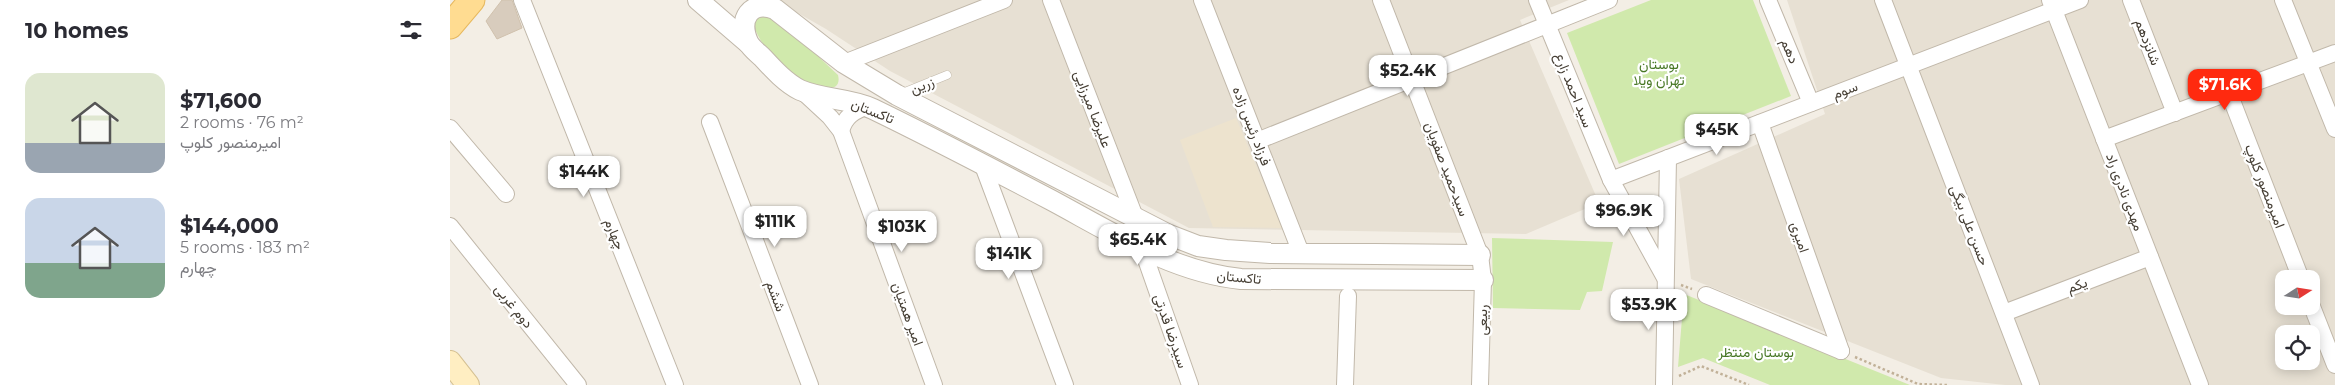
<!DOCTYPE html>
<meta charset="utf-8">
<style>
:root{--surface:#fff;--page:#f7f7f7;--text:#2b2b33;--muted:#7c7c81;--accent:#ff2a0f}
body{margin:0;font-family:Montserrat,Vazirmatn,sans-serif;background:var(--page);color:var(--text);height:100vh;display:flex;flex-direction:column;font-size:19px;white-space:nowrap}
*{box-sizing:border-box;margin:0}
p{font-size:16px;color:var(--muted)}
.icon{flex:none;width:28px;height:28px;fill:none;stroke:currentColor;stroke-width:2;stroke-linecap:round;stroke-linejoin:round}
.map{position:relative;flex:1;overflow:hidden}
.details{display:flex;flex-direction:column;background:var(--surface);width:450px}
.details>*{flex:none}
.needle{width:32px;rotate:78deg}
.tools{position:absolute;left:1825px;top:270px;display:grid;gap:10px}
.tools a{display:grid;place-items:center;width:45px;height:45px;border-radius:10px;background:var(--surface);box-shadow:0 2px 12px #0003;font-size:25px}
.price{position:absolute;translate:-50% -42px;padding:0 11px;border-radius:10px;background:#fff;color:#222;font-size:16px;line-height:32px;filter:drop-shadow(0 1px 2px #0008)}
.price::after{content:'';position:absolute;left:50%;top:30px;width:15px;height:11px;margin-left:-8px;background:inherit;clip-path:polygon(0 0,100% 0,50% 100%)}
.price.active{background:var(--accent);color:#fff}
ul{padding:0;list-style:none}
li{display:flex;align-items:center;gap:15px;height:125px;padding:0 25px}
li span{display:grid;place-items:center;flex:none;width:140px;height:100px;border-radius:15px;color:#555}
li>.icon{margin-inline-start:auto}
span .icon{width:60px;height:60px;fill:#fffc;stroke-width:1}
li b{font-size:21px}
h2{display:flex;justify-content:space-between;align-items:center;height:60px;padding:0 25px;font-size:21px}
main{display:flex;flex:1;min-height:0}
.map>svg:first-child{display:block}
.residential{fill:#e7e0d3;fill-rule:evenodd}
.education{fill:#ede3ce}
.green{fill:#d0e9ac}
.building{fill:#d8ccbd;stroke:#d0c1ad}
.lines{fill:none;stroke-linecap:round;stroke-linejoin:round}
.service-casing{stroke:#c1b8aa;stroke-width:9}
.minor-casing{stroke:#c1b8aa;stroke-width:18}
.tertiary-casing{stroke:#c1b8aa;stroke-width:22}
.secondary-casing{stroke:#d5c193;stroke-width:24}
.primary-casing{stroke:#e7b95f;stroke-width:27}
.path{stroke:#c1b198;stroke-width:2.5;stroke-dasharray:2.5 2.5;stroke-linecap:butt}
.service{stroke:#fff;stroke-width:8}
.minor{stroke:#fff;stroke-width:16}
.tertiary{stroke:#fff;stroke-width:20}
.secondary{stroke:#ffeec2;stroke-width:22}
.primary{stroke:#ffdc91;stroke-width:25}
.labels{text-anchor:middle;dominant-baseline:central;stroke-width:4.5;stroke-linejoin:round;paint-order:stroke}
.street-label{font-size:14px;fill:#453e34;stroke:#fff}
.park-label{font-size:14px;fill:#487826;stroke:#fff}
</style>
<main>
<section class="details">
<h2>10 homes<svg class="icon" aria-label="filters" viewBox="0 0 24 24"><path d="M4 7h16M4 17h16"/><circle cx="9" cy="7" r="2"/><circle cx="15" cy="17" r="2"/></svg></h2>
<ul>
<li><span style="background:linear-gradient(#dfe7d0 70%,#9aa5b1 0)"><svg class="icon" aria-label="home" viewBox="0 0 24 24"><path d="M3 11l9-7 9 7M6 9v11h12V9"/></svg></span><div><b>$71,600</b><p>2 rooms · 76 m²</p><p>امیرمنصور کلوپ</p></div></li>
<li><span style="background:linear-gradient(#c9d6e8 65%,#7fa58c 0)"><svg class="icon" aria-label="home" viewBox="0 0 24 24"><path d="M3 11l9-7 9 7M6 9v11h12V9"/></svg></span><div><b>$144,000</b><p>5 rooms · 183 m²</p><p>چهارم</p></div></li>
</ul>
</section>
<div class="map">
<svg width="1885" height="385" viewBox="0 0 1885 385">
<rect width="100%" height="100%" fill="#f3eee5"/>
<!-- residential -->
<g class="residential">
<path d="M325,0h794l-49,20 79,183 -73,31 -337,-6 -299,-157 -64,-42z"/>
<path d="M1337,0h548v385h-330l-64,-7 -250,-99 -12,-100 146,-65zM1834,279h27v27h-27zM1834,334h27v27h-27z"/>
</g>
<!-- education -->
<path class="education" d="M786,118l46,110 -69,-1 -33,-87z"/>
<!-- green -->
<g class="green">
<path d="M1201,0h102l38,96 -172,68 -52,-131z"/>
<path d="M315,13l24,16 49,46c6,24 -33,10 -42,3 -17,-10 -38,-36 -43,-55l4,-8z"/>
<path d="M1042,238l121,4 -11,49 -15,1 -7,18 -87,-2z"/>
<path d="M1234,294l226,91h-140l-67,-27 -25,9z"/>
</g>
<!-- building -->
<path class="building" d="M52,0h10l10,28 -25,11 -11,-18z"/>
<g class="lines">
<!-- service casing -->
<g class="service-casing">
<path id="service" d="M450,94l47,-19"/>
</g>
<!-- minor casing -->
<g class="minor-casing">
<g id="minor">
<path d="M72,0l153,385"/>
<path d="M601,0l84,217"/>
<path d="M752,0l99,253"/>
<path d="M931,0l99,255 3,25 -3,105"/>
<path d="M1087,0l74,180 54,98"/>
<path d="M1318,0l43,103"/>
<path d="M1433,0l148,385"/>
<path d="M1600,0l150,385"/>
<path d="M1681,0l44,113"/>
<path d="M1833,0l52,129"/>
<path d="M394,63l160,-63"/>
<path d="M353,92l27,25 11,14 93,254"/>
<path d="M1779,93l72,186"/>
<path d="M260,122l100,263"/>
<path d="M1310,123l81,228"/>
<path d="M0,128l56,66"/>
<path d="M391,131c4,-15 13,-20 27,-25"/>
<path d="M1654,139l231,-86"/>
<path d="M807,141l352,-141"/>
<path d="M532,163l83,222"/>
<path d="M1161,180l469,-180"/>
<path d="M0,226l128,159"/>
<path d="M692,248l48,137"/>
<path d="M1256,295l135,56"/>
<path d="M1861,304l24,61"/>
<path d="M1554,313l146,-56"/>
<path d="M895,385l3,-89"/>
<path d="M1214,385l4,-227"/>
</g>
</g>
<!-- tertiary casing -->
<g class="tertiary-casing">
<g id="tertiary">
<path d="M248,0l50,43"/>
<path d="M1030,255l-210,-2 -44,-3 -28,-4 -31,-12 -270,-139 -53,-32 -69,-54c-25,-9 -37,10 -27,33 3,6 10,11 15,16 11,12 23,25 37,32 23,10 50,8 73,19 60,29 119,60 178,91 60,32 121,72 190,79l242,1"/>
</g>
</g>
<!-- secondary casing -->
<g class="secondary-casing">
<path id="secondary" d="M0,362l18,23"/>
</g>
<!-- primary casing -->
<g class="primary-casing">
<path id="primary" d="M0,26l22,-26"/>
</g>
<!-- path -->
<g class="path">
<path d="M1231,285l11,4"/>
<path d="M1405,357l63,27 30,1"/>
<path d="M1229,376l22,-10 48,19"/>
</g>
<!-- service -->
<use href="#service" class="service"/>
<!-- minor -->
<use href="#minor" class="minor"/>
<!-- tertiary -->
<use href="#tertiary" class="tertiary"/>
<!-- secondary -->
<use href="#secondary" class="secondary"/>
<!-- primary -->
<use href="#primary" class="primary"/>
</g>
<g class="labels">
<!-- street labels -->
<g class="street-label">
<text transform="translate(1698 42) rotate(69)">شانزدهم</text>
<text transform="translate(1340 51) rotate(67)">دهم</text>
<text transform="translate(472 85) rotate(-22)">زرین</text>
<text transform="translate(1124 90) rotate(68)">سید احمد زارع</text>
<text transform="translate(1395 90) rotate(-21)">سوم</text>
<text transform="translate(643 109) rotate(69)">علیرضا میرزایی</text>
<text transform="translate(423 111) rotate(22)">تاکستان</text>
<text transform="translate(802 126) rotate(69)">فرزاد رئیس زاده</text>
<text transform="translate(997 169) rotate(69)">سیدحمید صفویان</text>
<text transform="translate(1815 186) rotate(69)">امیرمنصور کلوپ</text>
<text transform="translate(1675 192) rotate(69)">مهدی نادری راد</text>
<text transform="translate(1520 225) rotate(69)">حسن علی بیگی</text>
<text transform="translate(165 234) rotate(68)">چهارم</text>
<text transform="translate(1350 237) rotate(71)">امیری</text>
<text transform="translate(789 277) rotate(5)">تاکستان</text>
<text transform="translate(1627 285) rotate(-21)">یکم</text>
<text transform="translate(326 296) rotate(69)">ششم</text>
<text transform="translate(64 306) rotate(51)">دوم غربی</text>
<text transform="translate(458 314) rotate(70)">امیر همتیان</text>
<text transform="translate(1032 320) rotate(-89)">ربیعی</text>
<text transform="translate(721 331) rotate(71)">سیدرضا قدرتی</text>
</g>
<!-- park labels -->
<g class="park-label">
<text x="1209" y="64">بوستان<tspan x="1209" dy="16">تهران ویلا</tspan></text>
<text x="1306" y="352">بوستان منتظر</text>
</g>
</g>
</svg>
<div class="tools">
<a><svg class="needle" viewBox="-14 -14 28 28"><path d="M0-13l5 13h-10z" fill="#e53935"/><path d="M0 13l5-13h-10z" fill="#7c7c81"/></svg></a>
<a><svg class="icon" aria-label="locate" viewBox="0 0 24 24"><circle cx="12" cy="12" r="6"/><path d="M12 2v4M12 18v4M2 12h4M18 12h4"/></svg></a>
</div>
<b class="price" style="left:958px;top:97px">$52.4K</b>
<b class="price active" style="left:1775px;top:111px">$71.6K</b>
<b class="price" style="left:1267px;top:156px">$45K</b>
<b class="price" style="left:134px;top:198px">$144K</b>
<b class="price" style="left:1174px;top:237px">$96.9K</b>
<b class="price" style="left:325px;top:248px">$111K</b>
<b class="price" style="left:452px;top:253px">$103K</b>
<b class="price" style="left:688px;top:266px">$65.4K</b>
<b class="price" style="left:559px;top:280px">$141K</b>
<b class="price" style="left:1199px;top:331px">$53.9K</b>
</div>
</main>
